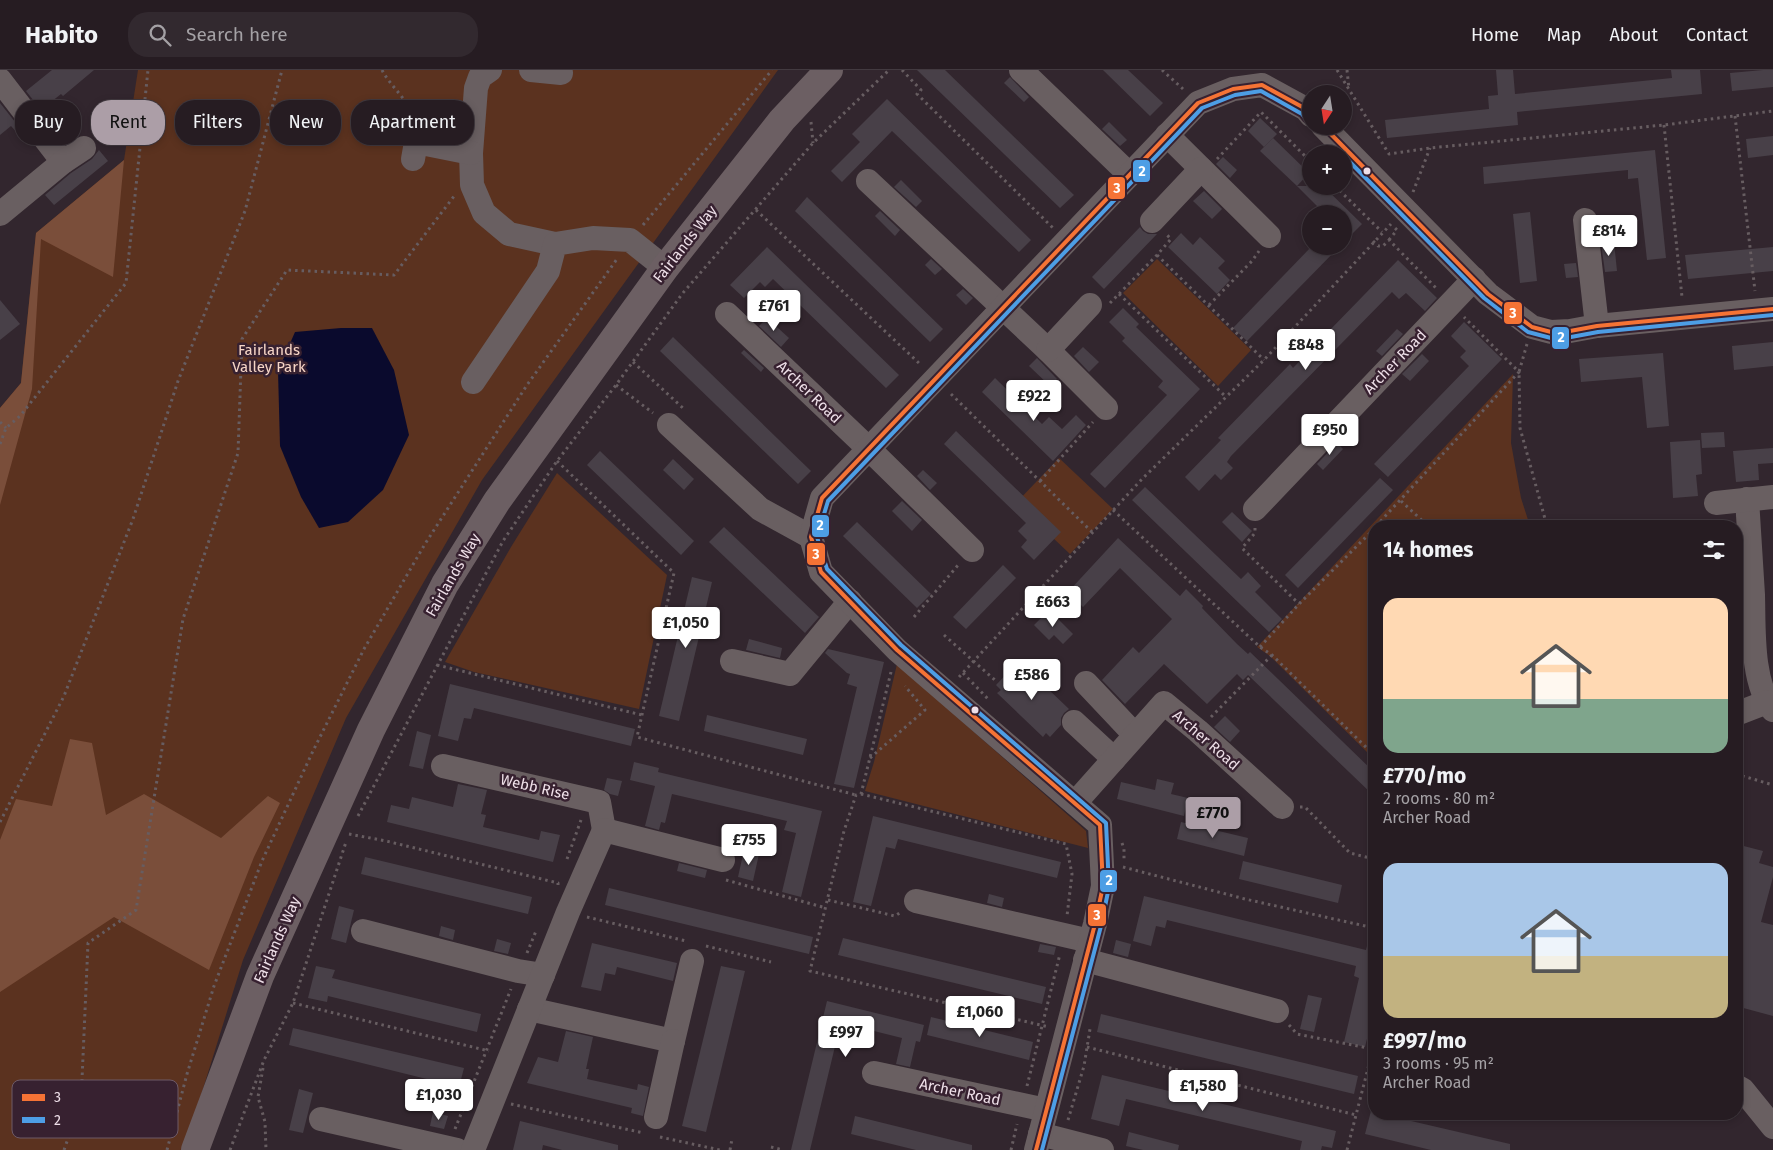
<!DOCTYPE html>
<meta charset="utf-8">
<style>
:root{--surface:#261c22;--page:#32292f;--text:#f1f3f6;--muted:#a4a1a5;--line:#423a40;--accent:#ac9ea7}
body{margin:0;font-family:"Fira Sans",sans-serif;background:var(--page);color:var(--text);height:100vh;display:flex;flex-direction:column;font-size:19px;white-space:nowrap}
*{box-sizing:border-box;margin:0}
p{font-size:16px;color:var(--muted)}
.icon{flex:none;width:28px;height:28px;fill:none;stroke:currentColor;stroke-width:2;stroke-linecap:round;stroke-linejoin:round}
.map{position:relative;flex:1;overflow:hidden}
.details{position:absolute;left:1368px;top:450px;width:375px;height:600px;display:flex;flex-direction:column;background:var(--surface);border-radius:20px;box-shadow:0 2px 8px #0003,0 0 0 1px var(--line)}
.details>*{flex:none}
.hud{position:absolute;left:15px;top:30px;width:475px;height:45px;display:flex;gap:10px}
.needle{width:32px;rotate:192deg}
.fabs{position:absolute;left:1302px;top:15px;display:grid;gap:10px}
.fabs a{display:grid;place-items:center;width:50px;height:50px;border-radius:50%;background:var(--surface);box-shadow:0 2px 8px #0003,0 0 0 1px var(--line);font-size:25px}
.price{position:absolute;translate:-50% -42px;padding:0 11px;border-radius:5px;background:#fff;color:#222;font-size:16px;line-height:32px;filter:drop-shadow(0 1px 2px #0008)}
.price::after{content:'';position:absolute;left:50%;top:30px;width:15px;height:11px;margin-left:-8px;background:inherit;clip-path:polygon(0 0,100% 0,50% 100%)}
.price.current{background:var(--accent);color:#111}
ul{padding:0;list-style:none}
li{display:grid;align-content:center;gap:10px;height:265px;padding:0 15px}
li span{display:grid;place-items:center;height:155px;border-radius:15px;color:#555}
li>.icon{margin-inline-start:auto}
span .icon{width:90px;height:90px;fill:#fffc;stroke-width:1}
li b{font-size:21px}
h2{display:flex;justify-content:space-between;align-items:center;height:60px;padding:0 15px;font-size:21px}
.tag{padding:0 18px;border-radius:20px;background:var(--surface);box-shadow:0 2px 8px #0003,0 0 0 1px var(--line);font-size:18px;line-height:45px}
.tag.current{background:var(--accent);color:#111}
header{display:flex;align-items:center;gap:30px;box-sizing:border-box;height:70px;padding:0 25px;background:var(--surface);border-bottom:1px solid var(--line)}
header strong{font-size:24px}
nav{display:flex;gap:28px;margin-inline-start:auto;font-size:18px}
.search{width:350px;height:45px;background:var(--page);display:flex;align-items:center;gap:12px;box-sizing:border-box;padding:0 18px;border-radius:20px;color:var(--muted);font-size:19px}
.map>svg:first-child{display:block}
.green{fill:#5b321f}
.forest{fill:#7a4e3a}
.water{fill:#0a0a2d}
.building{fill:#484048}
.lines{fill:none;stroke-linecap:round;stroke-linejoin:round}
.path{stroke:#675d61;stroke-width:3;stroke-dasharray:2.5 4;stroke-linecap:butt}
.minor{stroke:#695f61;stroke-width:24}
.major{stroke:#6c5f63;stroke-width:28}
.bus-1-casing{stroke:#372130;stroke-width:8}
.bus-2-casing{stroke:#372130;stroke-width:8}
.bus-1{stroke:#f57335;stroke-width:4}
.bus-2{stroke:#4d9ee5;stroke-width:4}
.bus-dot{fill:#eedfe8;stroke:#372130;stroke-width:2}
.labels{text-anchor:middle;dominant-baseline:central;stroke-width:5;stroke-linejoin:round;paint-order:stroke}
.street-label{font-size:15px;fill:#eedfe8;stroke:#372130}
.park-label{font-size:15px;fill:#f6d5c6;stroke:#372130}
.key{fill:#372130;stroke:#6e5a67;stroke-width:1}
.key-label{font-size:14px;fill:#eedfe8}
.line-badge{stroke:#372130;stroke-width:2}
.badge-label{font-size:14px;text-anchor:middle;font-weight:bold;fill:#fff}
</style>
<header>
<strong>Habito</strong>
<div class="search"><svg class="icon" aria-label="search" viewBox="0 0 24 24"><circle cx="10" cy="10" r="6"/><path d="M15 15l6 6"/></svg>Search here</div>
<nav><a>Home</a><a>Map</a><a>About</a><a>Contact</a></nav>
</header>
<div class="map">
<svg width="1773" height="1080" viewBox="0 0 1773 1080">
<rect width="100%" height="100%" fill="#32262e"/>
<!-- green -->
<g class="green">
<path d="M138,0h640l-296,410 -136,238 -103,242 -59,190h-184v-742l21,-25 15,-150 88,-73z"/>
<path d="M1157,189l94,91 -33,36 -95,-93z"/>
<path d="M1513,304l-2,69 10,55 9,28h-156v233l-104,-103 -13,-9z"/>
<path d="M1059,388l54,51 -43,45 -54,-51z"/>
<path d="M557,403l110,102 -28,134 -165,-37 -29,-10 66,-115z"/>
<path d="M897,594l189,167 2,17 -223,-57 9,-29z"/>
</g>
<!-- forest -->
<g class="forest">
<path d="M124,90l-11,117 -72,-38 -9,150 -32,116v-97l21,-25 15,-150z"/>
<path d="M70,669l22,4 14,72 38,-21 77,44 47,-42 12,7 -26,54 -45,113 -95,-53 -114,75v-152l16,-41 36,7z"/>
</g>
<!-- water -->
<path class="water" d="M341,258h31l22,42 15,65 -26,55 -35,32 -29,6 -18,-31 -21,-51 -2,-75 17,-39z"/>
<!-- building -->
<g class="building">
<path d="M52,0h42l-31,26 -2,-2 -20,16 -15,-19z"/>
<path d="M917,0h28l129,125 -14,13z"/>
<path d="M1103,0h25l35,33 -13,13z"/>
<path d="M1496,0h17l2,24 157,-16 -1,-8h29l2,24 -185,18 1,13 -131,13 -2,-18 104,-11 -1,-13 10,-1z"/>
<path d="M1763,0h10v17l-41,4 -2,-18z"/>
<path d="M1010,7l19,20 -5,5 -20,-19z"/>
<path d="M887,29l144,141 -12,12 -127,-121 -50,51 -11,-11 29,-29 -8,-8z"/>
<path d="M0,33l23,29 -4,3 -8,-9 -11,9z"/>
<path d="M1260,48l17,16 -13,13 -16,-16z"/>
<path d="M1109,52l18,18 -7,6 -18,-17z"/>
<path d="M1773,66v19l-25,3 -2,-19z"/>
<path d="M1273,68l36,35 -12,13 -37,-35z"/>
<path d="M99,80l9,11 -54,44 -9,-10 26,-22 21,-14z"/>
<path d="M1655,80l11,108 -19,2 -9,-82 -10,1v-9l-144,14 -1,-17z"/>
<path d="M1223,87l14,13 -7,8 -14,-14z"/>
<path d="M901,110l21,21 -6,6 -22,-20z"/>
<path d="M1297,116h26l39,38 -18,18v-28h-19z"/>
<path d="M1204,121l18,18 -10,10 -19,-18z"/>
<path d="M807,127l136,132 -13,13 -135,-131z"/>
<path d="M880,141l20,19 -5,6 -20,-20z"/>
<path d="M1530,142l7,69 -17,2 -7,-69z"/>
<path d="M1140,157l3,4 5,3h9l-53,55 -12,-12z"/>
<path d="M1181,163l12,12 7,-8 25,24 -7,7 12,12 -13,14 -49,-47z"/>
<path d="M1614,172l3,29 -12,1 -4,-29z"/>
<path d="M1312,176h28l-93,95 -14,-13z"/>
<path d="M767,177l132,128 -13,13 -113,-109 -8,8 -5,-5 -16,16 -14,-13z"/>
<path d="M1773,177v24l-85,8 -3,-24z"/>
<path d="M931,189l11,10 -7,6 -10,-10z"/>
<path d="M1398,190l39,38 -12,13 -19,-18 -7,6 -7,-7 -161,164 -4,6 6,6 -12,12 -6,-6 -16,17 -14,-14 36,-37 -3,-2 72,-74 3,4z"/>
<path d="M1576,193l2,14 -12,1 -2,-14z"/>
<path d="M963,219l10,9 -7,7 -10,-10z"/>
<path d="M0,230l20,24 -20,16z"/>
<path d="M1123,238l16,16 -3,3 64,62 -95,99 -15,-14 77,-79 -9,-8 5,-6 -41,-40 3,-3 -16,-16z"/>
<path d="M767,248l22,20 -8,9 -22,-21z"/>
<path d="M1464,252l38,37 -114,118 -14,-13 95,-98 -9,-9 6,-6 -15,-15z"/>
<path d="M1397,259l6,5 -21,22 -6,-5z"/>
<path d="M673,267l138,134 -13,13 -138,-133z"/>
<path d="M1773,272v24l-39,4 -2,-24z"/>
<path d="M1083,277l16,15 -10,10 -15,-16z"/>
<path d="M744,280l20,18 -3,4 -20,-19z"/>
<path d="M1663,283l6,73 -22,2 -5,-51 -61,5 -2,-23z"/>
<path d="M1422,284l7,7 -19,20 -8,-7z"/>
<path d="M1037,288l20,21 -7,7 -21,-20z"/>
<path d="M995,308l47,46 7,-7 13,12 14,-14 10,10 -33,36 -71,-69z"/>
<path d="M956,361l105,101 -27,28 -13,-13 6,-7 -9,-9 8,-8 -82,-79z"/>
<path d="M1724,362l1,15 -23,1 -1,-15z"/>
<path d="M1700,370l2,34 -6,1 2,21 -25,2 -3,-56z"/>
<path d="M1337,373l6,6 -20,21 -6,-6z"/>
<path d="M1773,378v15l-15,1 1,16 -23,2 -3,-31z"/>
<path d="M600,381l94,90 -13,14 -94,-90z"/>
<path d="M673,389l21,20 -10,11 -21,-20z"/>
<path d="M923,400l14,13 -7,7 -13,-14z"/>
<path d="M1380,408l13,12 -95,98 -13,-13z"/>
<path d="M1145,417l96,92 7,-7 13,14 -6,6 27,27 -13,13 -137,-132z"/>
<path d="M902,431l20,19 -10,11 -20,-20z"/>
<path d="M1232,442l20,19 -10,11 -20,-20z"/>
<path d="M857,452l74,72 -14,14 -74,-72z"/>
<path d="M724,457l95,90 -14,16 -96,-91z"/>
<path d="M1118,468l62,58 6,-7 17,17 -1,2 35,36 11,10 2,-2 124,120v24l-126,-121 -5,5 -6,-6 -30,30 -43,-40 -39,40 -23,-24 31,-33 6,6 33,-34 -52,-51 -37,39 -15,-15z"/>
<path d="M1003,495l13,13 -50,51 -13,-12z"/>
<path d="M692,507l20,5 -33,139 -20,-5z"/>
<path d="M1049,540l24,24 -10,10 -9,-9 -5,5 -15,-15z"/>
<path d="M749,569l33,9 -2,10 -34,-8z"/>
<path d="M828,579l56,13 -30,126 -20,-4 23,-97 -10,-3 3,-10 -3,-1 -22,-20z"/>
<path d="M1015,595l4,5 5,-4 45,43 -5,4 -3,5v7l-11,12 -4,-4 -3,4 -46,-44 4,-3 -5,-5z"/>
<path d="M450,614l185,45 -4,17 -157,-38 -3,11 -7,-1 -6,23 -20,-5z"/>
<path d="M707,645l100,24 -4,16 -99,-24z"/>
<path d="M1225,646l15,15 -10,11 -16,-15z"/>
<path d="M417,661l14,4 -8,34 -14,-3z"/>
<path d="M634,692l25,6 -1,4 164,39 -21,86 -19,-5 14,-59 -12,-3 3,-9 -115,-27 -7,29 -4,-1 -2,8 -14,-4 10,-40 -25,-6z"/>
<path d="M607,708l15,3 -4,15 -8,-2 -6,-4z"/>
<path d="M1157,709l17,4 -3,11 17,4 -4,18 -67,-17 4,-17 34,8z"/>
<path d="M458,714l29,6 -6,24 5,1 -3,12 56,13 2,-9 19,4 -7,27 -166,-40 4,-17 18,4 3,-12 41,10z"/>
<path d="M873,746l188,46 -4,16 -159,-39 -3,10 -9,-2 -15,59 -18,-4z"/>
<path d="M1181,752l67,16 -4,18 -67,-17z"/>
<path d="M1736,774l27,7 -4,12 14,4v10l-12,45 12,3v91l-37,-10z"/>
<path d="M744,780l15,4 -6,27 -15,-4z"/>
<path d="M365,787l167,40 -4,17 -167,-40z"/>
<path d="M1243,791l99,24 -4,18 -99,-24z"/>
<path d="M679,793l28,7 -2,8 -28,-7z"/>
<path d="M609,818l204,49 -4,17 -204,-49z"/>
<path d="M989,824l15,4 -2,9 -15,-4z"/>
<path d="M1144,826l222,54 2,-8 6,1v31l-6,25 6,1v10l-9,37 -21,-5 15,-64 -5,-2 2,-10 -189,-46 -2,8 -9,-2 -5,20 -18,-5z"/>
<path d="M339,836l15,4 -8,33 -15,-4z"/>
<path d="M441,856l14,4 -2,10 -14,-4z"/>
<path d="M843,868l203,49 -4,17 -204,-49z"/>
<path d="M497,869l14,4 -3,11 -14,-3z"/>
<path d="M1116,870l15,4 -3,13 -15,-4z"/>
<path d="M592,873l85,20 -4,18 -56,-14 -2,8 -10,-2 -4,18 -20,-4z"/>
<path d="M1040,874l16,3 -2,8 -16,-3z"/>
<path d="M316,896l19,4 -3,8 149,36 -4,18 -149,-36 -1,6 -19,-4z"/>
<path d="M721,896l24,5 -39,161 -24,-6z"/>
<path d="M1308,925l14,3 -8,34 -14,-3z"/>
<path d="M827,931l97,24 -4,17 -4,-1 -6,26 -14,-3 6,-26 -56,-14 -3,11 -5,-1 -28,116h-19z"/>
<path d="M1101,944l257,62 -4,18 -257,-62z"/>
<path d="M931,947l102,25 -4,18 -102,-25z"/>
<path d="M293,958l171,40 -5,19 -170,-42z"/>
<path d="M566,961l27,6 -7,32h3l-2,10 50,11 1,-6 11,3 -6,29 -12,-3 1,-5 -105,-25 11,-26 20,5z"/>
<path d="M1102,1005l234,56 -4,17 -10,-2 -1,4h-21l2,-9 -176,-42 -7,27 -28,-7z"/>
<path d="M299,1019l14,4 -10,40 -14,-3z"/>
<path d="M1371,1041l3,1v2h7l129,30v6h-79l-66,-16z"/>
<path d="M433,1042l15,4 -4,13 -14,-3z"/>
<path d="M855,1046l117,29v5h-56l-65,-16z"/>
<path d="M520,1051l98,24v5h-56l-19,-5 -1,5h-29z"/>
<path d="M1129,1062l50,13 -1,5h-35l-17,-4z"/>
</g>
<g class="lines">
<!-- path -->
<g class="path">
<path d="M382,0c9,18 31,33 33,54"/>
<path d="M902,0l19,20 -4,4 136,134"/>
<path d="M1162,0l21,19"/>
<path d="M1337,0l52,84 41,-6 234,-23 109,-14"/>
<path d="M1347,0l2,19"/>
<path d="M1735,46l20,175"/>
<path d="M811,52l2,21"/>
<path d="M1664,55l18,172"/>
<path d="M1217,89l44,-47 50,50"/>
<path d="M1335,116l47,46"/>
<path d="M1413,122l17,-44"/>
<path d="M756,140l165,155"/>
<path d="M643,155l129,-155"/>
<path d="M1389,170l8,-10 -2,-2"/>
<path d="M1373,171l5,5h5l6,-6 48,49"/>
<path d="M1157,185l107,105"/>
<path d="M1119,224l107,103"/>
<path d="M1110,233l47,-48 14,-16 -5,-5"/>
<path d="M1209,235l43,-44 7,-10"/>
<path d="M1527,274l-8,28 1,56 27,98"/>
<path d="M633,292l51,47"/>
<path d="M616,315l37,28"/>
<path d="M951,324l141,138"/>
<path d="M0,352l6,6"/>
<path d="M0,374l6,-16 14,-12 106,-133 22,-213"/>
<path d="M557,391l117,112 -37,164 219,58"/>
<path d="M1040,411l53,-59"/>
<path d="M1401,431l27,25"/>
<path d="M1113,440l147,137 12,8 102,100"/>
<path d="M1376,456l143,-154 -55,-55"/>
<path d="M1255,458v5l-13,15 57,56"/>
<path d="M914,547l45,-53"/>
<path d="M944,565l52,46"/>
<path d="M1260,577l39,-43 75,-75"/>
<path d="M437,595l205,50"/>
<path d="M891,602l-30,122 -5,1 -12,36 -34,140 239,56"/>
<path d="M963,603l26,27"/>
<path d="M959,607l183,-198 122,-119 127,-136"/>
<path d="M1211,647l61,-62"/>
<path d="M870,688l55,-48 -20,-24"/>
<path d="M1736,704l37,11"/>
<path d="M861,724l205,50 6,30 -5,42"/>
<path d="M1300,737h5l45,46 24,6"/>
<path d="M358,746l145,-275 54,-80 59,-76 66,-91 131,-151 76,-73"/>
<path d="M0,752l64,-126 69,-177 45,-138 67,-170 37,-141"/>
<path d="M349,764l37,7 172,42v2"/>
<path d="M1122,773l2,6v10"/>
<path d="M567,789l14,-39"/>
<path d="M1123,797l122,32 129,29"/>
<path d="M726,810l100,28"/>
<path d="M828,830l67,16 6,-4"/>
<path d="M587,847l99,24"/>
<path d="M706,876l65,16"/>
<path d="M527,883l9,-22"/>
<path d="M293,933l196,48"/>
<path d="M1289,955l8,9 76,15"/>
<path d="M1087,977l269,68"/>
<path d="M263,998l-5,29 7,25 1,28"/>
<path d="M1027,1016l33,-132"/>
<path d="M511,1034l133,29"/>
<path d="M1068,1050l16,-54 6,-37"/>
<path d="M455,1059l56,-140"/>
<path d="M660,1067l60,13"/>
<path d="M771,1077l12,3"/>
<path d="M64,1080l17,-48 7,-159 48,-33 47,-291 55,-166 4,-114 45,-69 107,5 61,-80"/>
<path d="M167,1080l20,-76 27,-88 48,-125 51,-110 51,-102 61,-105 102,-159 90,-126"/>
<path d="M230,1080l34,-90 29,-57 53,-161"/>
<path d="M730,1080l2,-11"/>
<path d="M1011,1080l6,-26"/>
<path d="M1347,1080l27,-105"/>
</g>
<!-- minor -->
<g class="minor">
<path d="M490,0l-10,7 -4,11 -5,65 1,32 12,28 25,21 46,10"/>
<path d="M531,0l30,3"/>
<path d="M1021,0l108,104"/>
<path d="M0,10l63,82"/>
<path d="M1323,56l165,168 44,33 19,5 19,-1 27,-5 176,-17"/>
<path d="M1167,65l102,101"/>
<path d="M413,89l3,-17 55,11"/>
<path d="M868,111l180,169 58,58"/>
<path d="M0,144l63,-52 21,-14"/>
<path d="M1585,150l12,106"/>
<path d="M1152,151l49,-52"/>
<path d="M727,244l142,135 103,101"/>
<path d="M1048,280l42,-45"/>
<path d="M473,312l75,-111 7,-27 38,-6 37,2 35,28"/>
<path d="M669,355l91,84 51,28"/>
<path d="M1747,429c2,32 4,64 6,96 1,34 -2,87 20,115"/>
<path d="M1716,433l57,-6"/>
<path d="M1255,439l219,-230"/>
<path d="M732,591l58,13 60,-73"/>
<path d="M1086,613l49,52"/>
<path d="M1736,644l31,-12"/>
<path d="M1074,652l40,37"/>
<path d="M443,696l156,36 5,28"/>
<path d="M1075,733l89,-100 34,28 84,76"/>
<path d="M916,831l174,40"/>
<path d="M363,861l155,40 25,4"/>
<path d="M1085,890l192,51"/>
<path d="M529,939l144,32 19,-80"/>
<path d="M874,1003l172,37"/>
<path d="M1736,1016l7,4 30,37"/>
<path d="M656,1047l17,-76"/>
<path d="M321,1049l136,31"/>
<path d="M1040,1064l62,16"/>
<path d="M473,1080l95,-238 36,-82 119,30"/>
<path d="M1036,1080l59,-226 8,-38 -3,-61 -203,-175 -76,-78 -10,-35 11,-39 376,-395 35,-14 29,-4 44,24 5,6"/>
</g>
<!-- major -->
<path class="major" d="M195,1080l65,-174 111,-246 74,-146 52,-83 168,-233 117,-148 47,-50"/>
<!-- bus-1 casing -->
<g class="bus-1-casing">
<g id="bus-1">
<path d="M1323,56l165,168 44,33 19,5 19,-1 27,-5 176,-17"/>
<path d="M1036,1080l59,-226 8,-38 -3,-61 -203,-175 -76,-78 -10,-35 11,-39 376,-395 35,-14 29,-4 44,24 5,6"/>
</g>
</g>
<!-- bus-2 casing -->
<g class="bus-2-casing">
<g id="bus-2">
<path d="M1344,86l140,142 44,34 23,6 20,-1 27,-5 175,-17"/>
<path d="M1042,1080l59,-224 8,-39 -3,-64 -205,-178 -74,-76 -10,-32 11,-36 374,-393 33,-13 26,-4 41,23 4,5"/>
</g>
</g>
<!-- bus-1 -->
<use href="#bus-1" class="bus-1"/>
<!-- bus-2 -->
<use href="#bus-2" class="bus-2"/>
</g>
<!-- markers -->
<g class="bus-dot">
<circle cx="1367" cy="101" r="4.5"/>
<circle cx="975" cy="640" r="4.5"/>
</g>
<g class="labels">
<!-- street labels -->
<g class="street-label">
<text transform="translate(685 174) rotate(-52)">Fairlands Way</text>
<text transform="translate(1395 292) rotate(-46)">Archer Road</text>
<text transform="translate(809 322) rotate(44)">Archer Road</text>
<text transform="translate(453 505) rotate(-60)">Fairlands Way</text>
<text transform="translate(1206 670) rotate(41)">Archer Road</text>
<text transform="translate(535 717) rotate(13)">Webb Rise</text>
<text transform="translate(277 870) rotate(-66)">Fairlands Way</text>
<text transform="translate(960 1022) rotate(12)">Archer Road</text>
</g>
<!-- park labels -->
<g class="park-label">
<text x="269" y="280">Fairlands<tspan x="269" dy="17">Valley Park</tspan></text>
</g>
</g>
<!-- legend -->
<rect x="12" y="1010" width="166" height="58" rx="8" class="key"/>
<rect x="22" y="1024" width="23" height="7" fill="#f57335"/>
<rect x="22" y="1047" width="23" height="6" fill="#4d9ee5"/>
<g class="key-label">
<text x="54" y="1032">3</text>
<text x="54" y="1055">2</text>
</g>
<g class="line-badge">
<rect x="1132" y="89" width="19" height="24" rx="5" fill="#4d9ee5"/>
<rect x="1107" y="106" width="19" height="24" rx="5" fill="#f57335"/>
<rect x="1503" y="231" width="20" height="24" rx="5" fill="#f57335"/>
<rect x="1551" y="256" width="19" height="24" rx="5" fill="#4d9ee5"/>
<rect x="811" y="444" width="19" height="24" rx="5" fill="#4d9ee5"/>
<rect x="806" y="472" width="20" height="24" rx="5" fill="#f57335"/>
<rect x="1099" y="799" width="19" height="24" rx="5" fill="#4d9ee5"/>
<rect x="1087" y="833" width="20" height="24" rx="5" fill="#f57335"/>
</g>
<g class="badge-label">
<text x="1142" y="106">2</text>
<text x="1117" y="123">3</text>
<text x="1513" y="248">3</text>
<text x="1561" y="272">2</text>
<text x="820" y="460">2</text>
<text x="816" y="489">3</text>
<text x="1109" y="815">2</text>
<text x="1097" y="850">3</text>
</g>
</svg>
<div class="fabs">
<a><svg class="needle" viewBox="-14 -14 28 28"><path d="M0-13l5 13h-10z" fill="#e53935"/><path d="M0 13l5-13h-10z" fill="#a4a1a5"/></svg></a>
<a>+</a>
<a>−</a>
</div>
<b class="price" style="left:1609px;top:187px">£814</b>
<b class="price" style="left:774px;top:262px">£761</b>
<b class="price" style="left:1306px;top:301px">£848</b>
<b class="price" style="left:1034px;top:352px">£922</b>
<b class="price" style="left:1330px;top:386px">£950</b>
<b class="price" style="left:1053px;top:558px">£663</b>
<b class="price" style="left:686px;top:579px">£1,050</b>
<b class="price" style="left:1032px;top:631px">£586</b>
<b class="price current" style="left:1213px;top:769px">£770</b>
<b class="price" style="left:749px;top:796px">£755</b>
<b class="price" style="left:980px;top:968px">£1,060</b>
<b class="price" style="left:846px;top:988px">£997</b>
<b class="price" style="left:1203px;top:1042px">£1,580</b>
<b class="price" style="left:439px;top:1051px">£1,030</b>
<div class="hud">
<a class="tag">Buy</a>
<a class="tag current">Rent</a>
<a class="tag">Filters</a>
<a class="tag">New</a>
<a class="tag">Apartment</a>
</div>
<section class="details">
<h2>14 homes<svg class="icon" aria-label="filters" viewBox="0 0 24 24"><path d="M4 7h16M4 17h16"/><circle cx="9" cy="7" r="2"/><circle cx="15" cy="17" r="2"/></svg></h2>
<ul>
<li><span style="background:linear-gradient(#ffd9b3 65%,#7fa58c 0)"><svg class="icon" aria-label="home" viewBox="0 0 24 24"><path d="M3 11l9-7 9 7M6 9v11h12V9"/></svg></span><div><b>£770/mo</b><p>2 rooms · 80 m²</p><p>Archer Road</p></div></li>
<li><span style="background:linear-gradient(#a9c7e8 60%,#c2b280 0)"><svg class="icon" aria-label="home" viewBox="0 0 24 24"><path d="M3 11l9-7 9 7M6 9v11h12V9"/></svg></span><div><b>£997/mo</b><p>3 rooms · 95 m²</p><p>Archer Road</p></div></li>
</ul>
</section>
</div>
